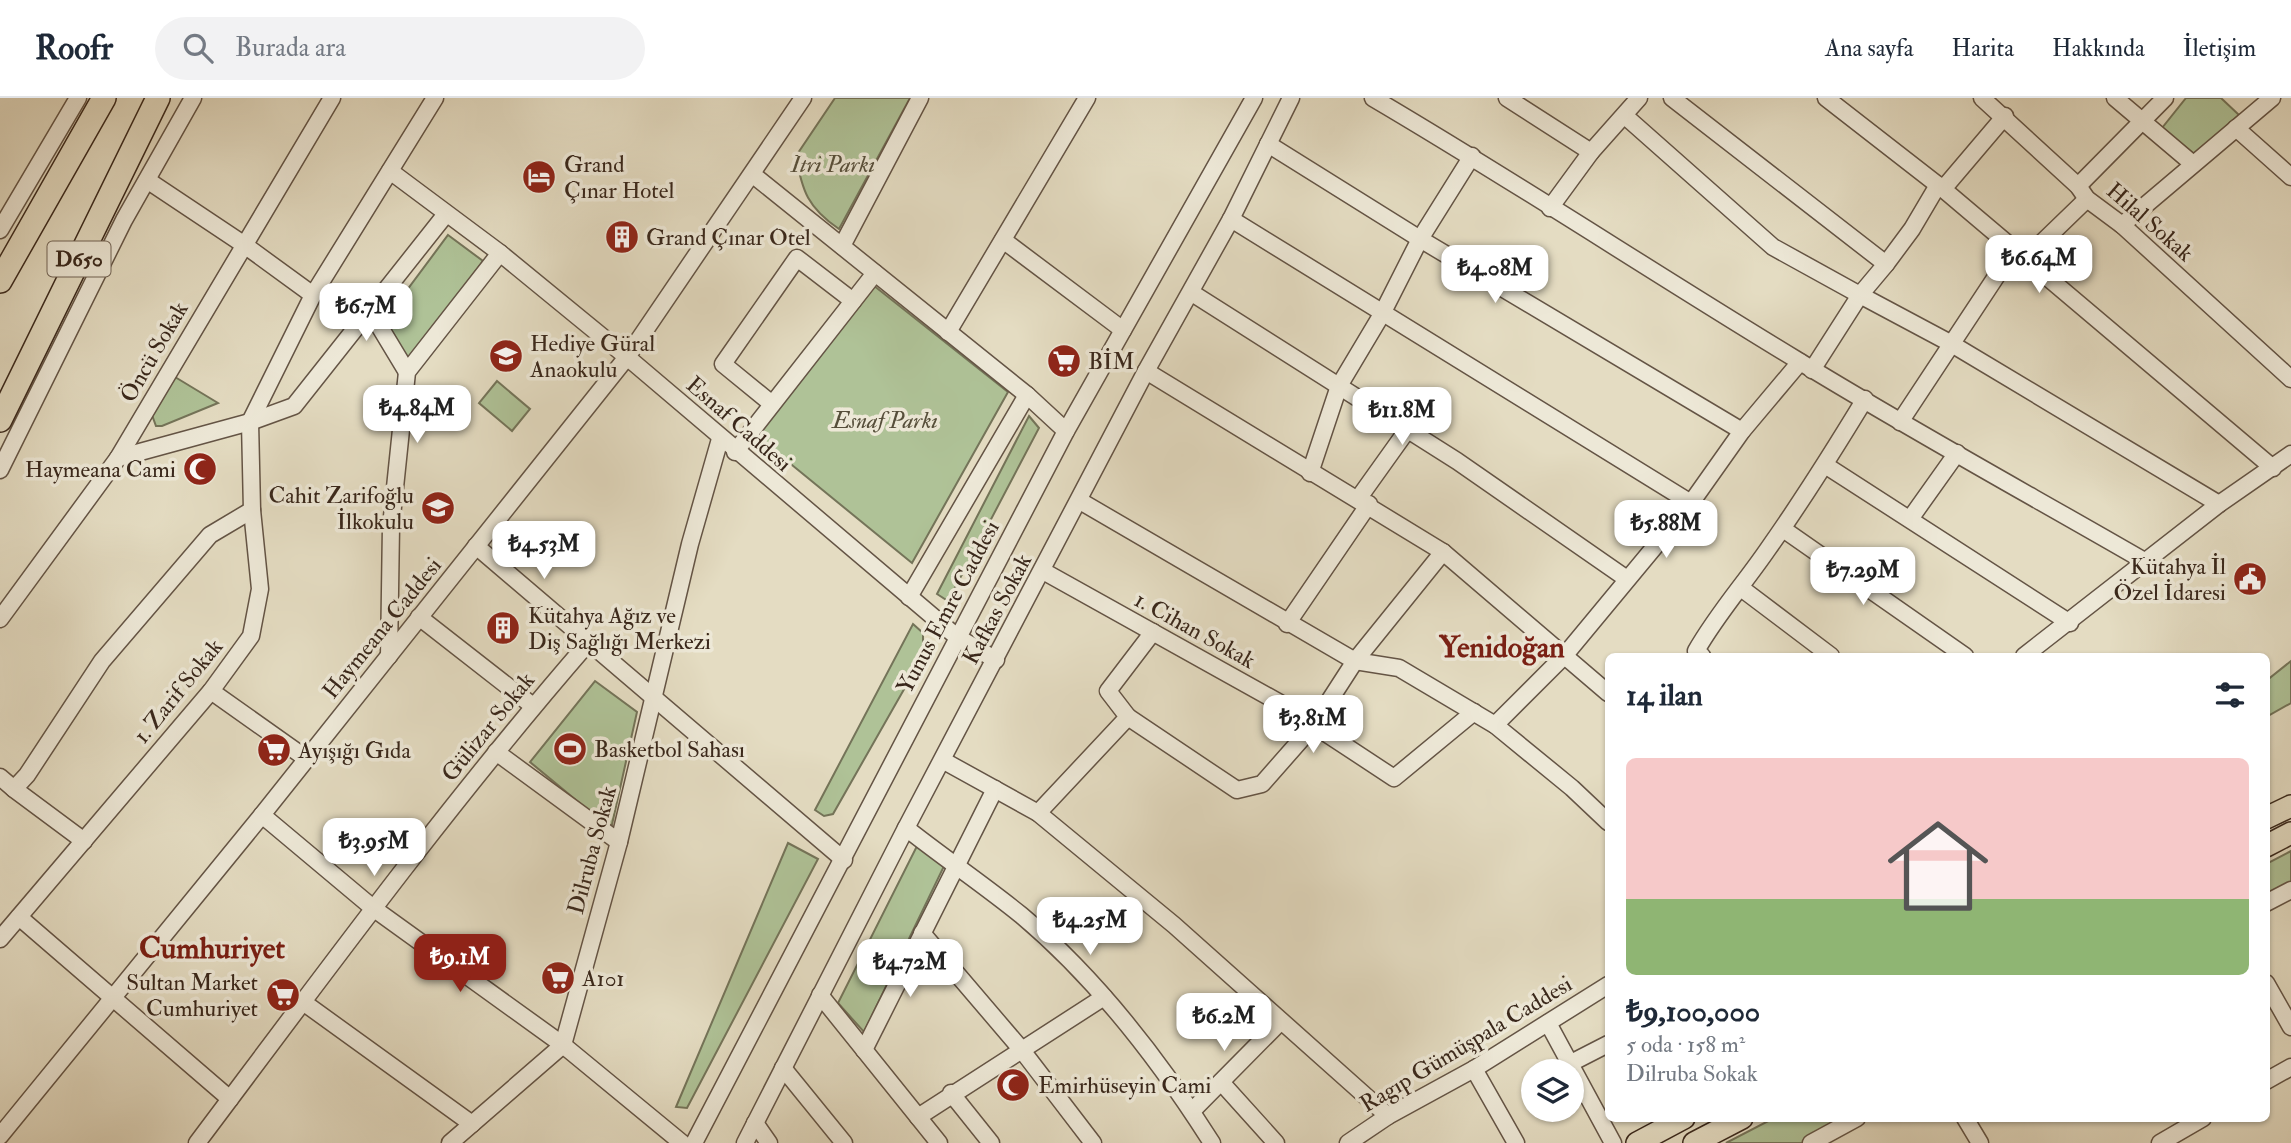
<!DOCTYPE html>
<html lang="tr">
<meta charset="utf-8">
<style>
:root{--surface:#fff;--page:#f2f2f3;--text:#1f2937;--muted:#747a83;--line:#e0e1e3;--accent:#8f2418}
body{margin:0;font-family:"IM FELL Double Pica",serif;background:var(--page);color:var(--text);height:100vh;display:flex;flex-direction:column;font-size:26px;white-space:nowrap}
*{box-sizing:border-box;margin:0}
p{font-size:23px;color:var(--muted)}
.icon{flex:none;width:38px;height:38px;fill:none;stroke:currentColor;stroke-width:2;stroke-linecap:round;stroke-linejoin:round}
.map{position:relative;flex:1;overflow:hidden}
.drawer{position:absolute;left:1605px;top:555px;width:665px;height:469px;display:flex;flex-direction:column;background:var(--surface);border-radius:10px;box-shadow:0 2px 5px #0004}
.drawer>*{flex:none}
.buttons{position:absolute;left:1521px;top:961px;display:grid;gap:14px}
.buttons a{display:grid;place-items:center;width:63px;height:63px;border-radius:50%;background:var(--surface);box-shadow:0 2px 5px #0004;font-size:35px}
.price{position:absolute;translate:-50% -60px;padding:0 16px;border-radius:14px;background:#fff;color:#222;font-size:23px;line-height:46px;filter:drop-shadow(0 2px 4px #0008)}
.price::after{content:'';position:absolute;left:50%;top:42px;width:21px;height:16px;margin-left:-10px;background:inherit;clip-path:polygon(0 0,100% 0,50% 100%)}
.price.current{background:var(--accent);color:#fff}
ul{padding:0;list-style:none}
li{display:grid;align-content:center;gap:14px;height:371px;padding:0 21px}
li+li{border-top:2px solid var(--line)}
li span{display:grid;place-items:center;height:217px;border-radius:10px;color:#555}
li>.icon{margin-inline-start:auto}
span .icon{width:126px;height:126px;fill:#fffc;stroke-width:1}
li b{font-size:30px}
h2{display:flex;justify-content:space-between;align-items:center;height:84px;padding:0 21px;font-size:30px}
header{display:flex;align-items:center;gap:42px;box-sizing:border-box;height:98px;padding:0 35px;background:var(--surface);border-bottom:2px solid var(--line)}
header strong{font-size:33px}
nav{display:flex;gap:38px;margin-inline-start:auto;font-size:24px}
.search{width:490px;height:63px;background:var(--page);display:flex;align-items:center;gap:18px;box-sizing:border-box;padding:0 24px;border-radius:38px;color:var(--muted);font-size:26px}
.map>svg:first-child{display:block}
.green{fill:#afc297;stroke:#747459;stroke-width:2}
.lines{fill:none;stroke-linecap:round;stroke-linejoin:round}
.minor-casing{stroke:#645445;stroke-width:19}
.major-casing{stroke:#39271b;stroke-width:24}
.highway-casing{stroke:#39271b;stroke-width:26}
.minor{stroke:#ede8d7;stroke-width:16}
.major{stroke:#e4dcc2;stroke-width:21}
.highway{stroke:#e4dcc2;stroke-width:23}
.labels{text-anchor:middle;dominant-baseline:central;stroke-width:7;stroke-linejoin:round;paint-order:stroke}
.shield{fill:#ede8d7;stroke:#6f6153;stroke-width:2}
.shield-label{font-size:21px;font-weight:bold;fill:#39271b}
.poi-label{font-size:23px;fill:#39271b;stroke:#ede8d7;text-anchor:start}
.park-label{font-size:23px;font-style:italic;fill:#564e3a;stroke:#ede8d7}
.street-label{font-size:23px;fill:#39271b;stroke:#ede8d7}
.district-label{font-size:30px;font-weight:bold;fill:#7a1f14;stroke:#ede8d7}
</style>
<header>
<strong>Roofr</strong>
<div class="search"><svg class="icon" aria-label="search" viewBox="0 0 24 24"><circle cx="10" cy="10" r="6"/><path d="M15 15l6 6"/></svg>Burada ara</div>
<nav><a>Ana sayfa</a><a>Harita</a><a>Hakkında</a><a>İletişim</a></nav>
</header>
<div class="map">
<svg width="2291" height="1045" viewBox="0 0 2291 1045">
<rect width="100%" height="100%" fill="#e4dcc2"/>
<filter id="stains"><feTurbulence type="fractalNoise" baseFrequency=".00286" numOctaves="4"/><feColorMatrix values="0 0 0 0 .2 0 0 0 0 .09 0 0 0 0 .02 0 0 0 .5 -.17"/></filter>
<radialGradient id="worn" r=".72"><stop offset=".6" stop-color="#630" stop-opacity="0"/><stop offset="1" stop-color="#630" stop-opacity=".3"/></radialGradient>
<!-- green -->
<g class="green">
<path d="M835,0h75l-71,131c-31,-21 -37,-38 -43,-73z"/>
<path d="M2186,0h35l18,17 -44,40 -33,-27z"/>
<path d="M448,137l35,26 -77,103 -25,-39z"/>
<path d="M873,187l135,107 -96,171 -158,-129z"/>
<path d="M175,279l43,26 -56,23h-6l-4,-11z"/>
<path d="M497,283l33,28 -18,22 -33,-28z"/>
<path d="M1029,318l10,12 -91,173 -11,-7z"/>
<path d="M913,526l10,9v23l-90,158 -9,2 -9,-6z"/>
<path d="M2291,563v42l-25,14v-36z"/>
<path d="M595,583l42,31 -26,117 -81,-67z"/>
<path d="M920,742l26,22 -82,170 -26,-29z"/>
<path d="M788,745l30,16 -131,249 -11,-1z"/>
<path d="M2291,753v34l-25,13v-34z"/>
<path d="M1774,1020h81l-46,25h-83z"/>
</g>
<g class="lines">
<!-- minor casing -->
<g class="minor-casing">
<g id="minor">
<path d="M1373,0c143,84 282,176 424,262 114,70 233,135 349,202"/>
<path d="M1507,0l84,54"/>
<path d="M1826,0l117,91 330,279"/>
<path d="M1982,0l96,88 9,13 35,26 169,154"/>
<path d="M2115,0l78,66"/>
<path d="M1625,18l148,131 87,48 26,-31 -214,-166"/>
<path d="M2236,30l55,49"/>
<path d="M1268,46l152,95 322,192"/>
<path d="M390,73l110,82 127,104 330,280 39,23"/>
<path d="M752,76l275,221 39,36"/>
<path d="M147,82l96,64 70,51"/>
<path d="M2078,88l87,-88"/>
<path d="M1943,91l62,-73"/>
<path d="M1550,110l41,-56 48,-54"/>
<path d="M1231,121l460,284"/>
<path d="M2122,127l150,-127"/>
<path d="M0,132l78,-132"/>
<path d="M1003,142l120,90"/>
<path d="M842,148l78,-148"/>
<path d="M2024,162l63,-61"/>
<path d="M1886,166l26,-35 26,-44"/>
<path d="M1192,195l265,168 170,118"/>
<path d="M369,211l38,63"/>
<path d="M948,234l139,-234"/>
<path d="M1812,272l48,-75 90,48 269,161"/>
<path d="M1146,273l297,181 165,141"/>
<path d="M772,306l-49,-40 74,-106 56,43"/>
<path d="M1900,324l113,-171"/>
<path d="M735,354l140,-179"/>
<path d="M118,360l132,-36 44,-16 152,-192"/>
<path d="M1825,367l245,158"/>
<path d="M0,372l124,-250 69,-122"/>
<path d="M1310,375l29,-87 43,-72 38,-75 52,-83"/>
<path d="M1358,401l50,-70"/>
<path d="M1080,403l275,160 44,7 96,57 77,63 36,34"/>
<path d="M1910,421l47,-66"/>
<path d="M1783,431l182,127"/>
<path d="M476,448l368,314"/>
<path d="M1043,473l237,132 114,75 80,-66"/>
<path d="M1741,490l90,68"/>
<path d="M909,499l118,-202"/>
<path d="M419,519l114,89"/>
<path d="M0,521l118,-161 214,-360"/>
<path d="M1287,526l82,-120"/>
<path d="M389,558l2,-130 16,-154 93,-119"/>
<path d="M1702,558l-6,-5c21,-37 48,-67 72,-102 34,-48 66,-99 97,-150"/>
<path d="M2024,558l195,-152 72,-50"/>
<path d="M211,593l96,68"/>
<path d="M1128,619l109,73 25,-6 51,-58 42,-65 88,-109"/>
<path d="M1495,627l70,-70 126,-152 51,-72 58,-69"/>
<path d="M496,654l123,90"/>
<path d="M944,663l94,52 136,112 214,191"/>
<path d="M0,679l14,12 13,-14 75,-114 108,-126 42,-25"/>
<path d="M14,691l70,52"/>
<path d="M1038,715l90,-96 -20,-26 45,-59"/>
<path d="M262,717l111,93 190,137 119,98"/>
<path d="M906,730c38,30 78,57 115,87 75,63 139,146 191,228"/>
<path d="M2266,805l25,-13"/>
<path d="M19,819l211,182"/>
<path d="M922,835l99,116 72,94"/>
<path d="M0,841l211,-248 40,-55 9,-47 -8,-79 -2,-88 63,-127 122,-197"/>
<path d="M2266,885l25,44"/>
<path d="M820,897l119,148"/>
<path d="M303,904l169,122"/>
<path d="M1548,925l65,120"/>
<path d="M864,952l131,-261"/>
<path d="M1569,966l39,-20"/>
<path d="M783,970l61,75"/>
<path d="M1474,971l42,74"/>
<path d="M2266,983l25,-14"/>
<path d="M1221,984l55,61"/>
<path d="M951,995l40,50"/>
<path d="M1192,1013l89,-90"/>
<path d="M918,1019l186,-120"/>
<path d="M1965,1020l15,25"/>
<path d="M755,1025l14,20"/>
<path d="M0,1038l262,-321 365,-458 176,-259"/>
<path d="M197,1045c127,-169 252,-340 391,-500"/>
<path d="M450,1045l113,-98 56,-203 71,-298 30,-105"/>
<path d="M694,1045l372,-712 188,-333"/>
<path d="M745,1045l161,-315 240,-457 85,-152 60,-121"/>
<path d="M1348,1045l40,-27 86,-47 134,-84"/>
<path d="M1811,1045l46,-25"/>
<path d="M2160,1045l43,-25"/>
</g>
</g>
<!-- major casing -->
<g class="major-casing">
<g id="major">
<path d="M2266,720l25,-12"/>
<path d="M2266,748l25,-13"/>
<path d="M1637,1045l47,-25"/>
<path d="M1694,1045l48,-25"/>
</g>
</g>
<!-- highway casing -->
<g class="highway-casing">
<g id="highway">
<path d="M0,183l104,-183"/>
<path d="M0,322l158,-322"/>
</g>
</g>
<!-- minor -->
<use href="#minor" class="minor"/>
<!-- major -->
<use href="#major" class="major"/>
<!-- highway -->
<use href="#highway" class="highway"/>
</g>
<!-- icons -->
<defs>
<g id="hotel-disc" transform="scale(1.75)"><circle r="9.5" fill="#8f2418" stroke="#ede8d7"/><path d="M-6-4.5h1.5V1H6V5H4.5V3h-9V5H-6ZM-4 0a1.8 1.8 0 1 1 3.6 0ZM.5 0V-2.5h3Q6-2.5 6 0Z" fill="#fff"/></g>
<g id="building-disc" transform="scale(1.75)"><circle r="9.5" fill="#8f2418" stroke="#ede8d7"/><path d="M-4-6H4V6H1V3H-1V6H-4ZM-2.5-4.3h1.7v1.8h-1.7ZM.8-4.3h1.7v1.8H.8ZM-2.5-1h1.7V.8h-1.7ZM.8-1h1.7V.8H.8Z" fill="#fff"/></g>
<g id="school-disc" transform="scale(1.75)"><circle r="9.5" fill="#8f2418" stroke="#ede8d7"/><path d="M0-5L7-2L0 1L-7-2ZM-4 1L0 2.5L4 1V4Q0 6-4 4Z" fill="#fff"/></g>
<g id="supermarket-disc" transform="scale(1.75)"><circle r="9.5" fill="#8f2418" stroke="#ede8d7"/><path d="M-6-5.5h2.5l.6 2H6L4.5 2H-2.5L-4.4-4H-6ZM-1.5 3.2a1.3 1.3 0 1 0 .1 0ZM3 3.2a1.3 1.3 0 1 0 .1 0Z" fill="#fff"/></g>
<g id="mosque-disc" transform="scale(1.75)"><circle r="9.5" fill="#8f2418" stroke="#ede8d7"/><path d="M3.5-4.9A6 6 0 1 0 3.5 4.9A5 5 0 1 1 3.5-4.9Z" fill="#fff"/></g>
<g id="civic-disc" transform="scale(1.75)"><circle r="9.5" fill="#8f2418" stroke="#ede8d7"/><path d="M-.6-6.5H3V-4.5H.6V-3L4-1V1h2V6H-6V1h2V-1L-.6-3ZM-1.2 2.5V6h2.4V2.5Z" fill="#fff"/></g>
<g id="stadium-disc" transform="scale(1.75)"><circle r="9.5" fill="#8f2418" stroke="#ede8d7"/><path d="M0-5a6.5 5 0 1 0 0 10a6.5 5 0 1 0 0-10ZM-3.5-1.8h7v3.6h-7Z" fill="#fff"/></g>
</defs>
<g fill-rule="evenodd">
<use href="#hotel-disc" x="539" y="79"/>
<use href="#building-disc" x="622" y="139"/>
<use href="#school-disc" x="506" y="258"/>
<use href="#supermarket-disc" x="1064" y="263"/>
<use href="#mosque-disc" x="200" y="371"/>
<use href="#school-disc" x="438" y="410"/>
<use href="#civic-disc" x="2250" y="481"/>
<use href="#building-disc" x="503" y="530"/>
<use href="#stadium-disc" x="570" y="651"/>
<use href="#supermarket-disc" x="274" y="652"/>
<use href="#supermarket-disc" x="558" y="880"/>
<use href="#supermarket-disc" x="283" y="897"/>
<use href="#mosque-disc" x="1013" y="987"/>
</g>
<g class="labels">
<!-- shield labels -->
<rect class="shield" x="47.5" y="143.5" width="63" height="35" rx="5"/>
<g class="shield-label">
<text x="79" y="161">D650</text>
</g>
<!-- poi labels -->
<g class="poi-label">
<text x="564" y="66">Grand<tspan x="564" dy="26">Çınar Hotel</tspan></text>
<text x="646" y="139">Grand Çınar Otel</text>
<text x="530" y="245">Hediye Güral<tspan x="530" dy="26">Anaokulu</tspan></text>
<text x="1088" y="263">BİM</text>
<text x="176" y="371" text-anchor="end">Haymeana Cami</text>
<text x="414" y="397" text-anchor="end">Cahit Zarifoğlu<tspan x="414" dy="26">İlkokulu</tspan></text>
<text x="2226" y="468" text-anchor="end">Kütahya İl<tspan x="2226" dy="26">Özel İdaresi</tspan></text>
<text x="528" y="517">Kütahya Ağız ve<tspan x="528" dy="26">Diş Sağlığı Merkezi</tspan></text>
<text x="594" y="651">Basketbol Sahası</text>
<text x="298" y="652">Ayışığı Gıda</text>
<text x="582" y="880">A101</text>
<text x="258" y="884" text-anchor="end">Sultan Market<tspan x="258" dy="26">Cumhuriyet</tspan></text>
<text x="1038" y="987">Emirhüseyin Cami</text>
</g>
<!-- park labels -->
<g class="park-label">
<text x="833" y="66">Itri Parkı</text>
<text x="885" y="322">Esnaf Parkı</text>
</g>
<!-- street labels -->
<g class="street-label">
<text transform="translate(2150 124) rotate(41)">Hilal Sokak</text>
<text transform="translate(154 254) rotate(-60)">Öncü Sokak</text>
<text transform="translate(739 326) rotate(41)">Esnaf Caddesi</text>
<text transform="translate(948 509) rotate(-62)">Yunus Emre Caddesi</text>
<text transform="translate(997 511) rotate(-62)">Kafkas Sokak</text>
<text transform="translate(382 530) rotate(-51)">Haymeana Caddesi</text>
<text transform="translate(1195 532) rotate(29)">1. Cihan Sokak</text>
<text transform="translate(178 593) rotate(-51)">1. Zarif Sokak</text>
<text transform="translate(488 629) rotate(-51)">Gülizar Sokak</text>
<text transform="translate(592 752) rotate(-75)">Dilruba Sokak</text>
<text transform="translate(1466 946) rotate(-31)">Ragıp Gümüşpala Caddesi</text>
</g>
<!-- district labels -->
<g class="district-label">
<text x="1502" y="549">Yenidoğan</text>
<text x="212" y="850">Cumhuriyet</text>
</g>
</g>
<rect width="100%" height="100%" filter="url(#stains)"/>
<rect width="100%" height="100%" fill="url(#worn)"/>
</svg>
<div class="buttons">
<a><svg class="icon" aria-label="layers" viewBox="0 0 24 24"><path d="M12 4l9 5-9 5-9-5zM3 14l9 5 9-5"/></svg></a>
</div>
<b class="price" style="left:2039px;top:197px">₺6.64M</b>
<b class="price" style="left:1495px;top:207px">₺4.08M</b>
<b class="price" style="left:366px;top:245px">₺6.7M</b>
<b class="price" style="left:417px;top:347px">₺4.84M</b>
<b class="price" style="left:1402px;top:349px">₺11.8M</b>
<b class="price" style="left:1666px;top:462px">₺5.88M</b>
<b class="price" style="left:544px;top:483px">₺4.53M</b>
<b class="price" style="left:1863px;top:509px">₺7.29M</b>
<b class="price" style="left:1313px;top:657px">₺3.81M</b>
<b class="price" style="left:374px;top:780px">₺3.95M</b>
<b class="price" style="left:1090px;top:859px">₺4.25M</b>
<b class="price current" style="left:460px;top:896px">₺9.1M</b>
<b class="price" style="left:910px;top:901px">₺4.72M</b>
<b class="price" style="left:1224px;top:955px">₺6.2M</b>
<section class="drawer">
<h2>14 ilan<svg class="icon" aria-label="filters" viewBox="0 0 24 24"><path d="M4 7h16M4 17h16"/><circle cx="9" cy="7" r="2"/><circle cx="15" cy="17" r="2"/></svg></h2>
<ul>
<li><span style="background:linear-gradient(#f6c9c9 65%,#8fb573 0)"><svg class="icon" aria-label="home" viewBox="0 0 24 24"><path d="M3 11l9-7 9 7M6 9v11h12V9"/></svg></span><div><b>₺9,100,000</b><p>5 oda · 158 m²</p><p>Dilruba Sokak</p></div></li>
</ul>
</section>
</div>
